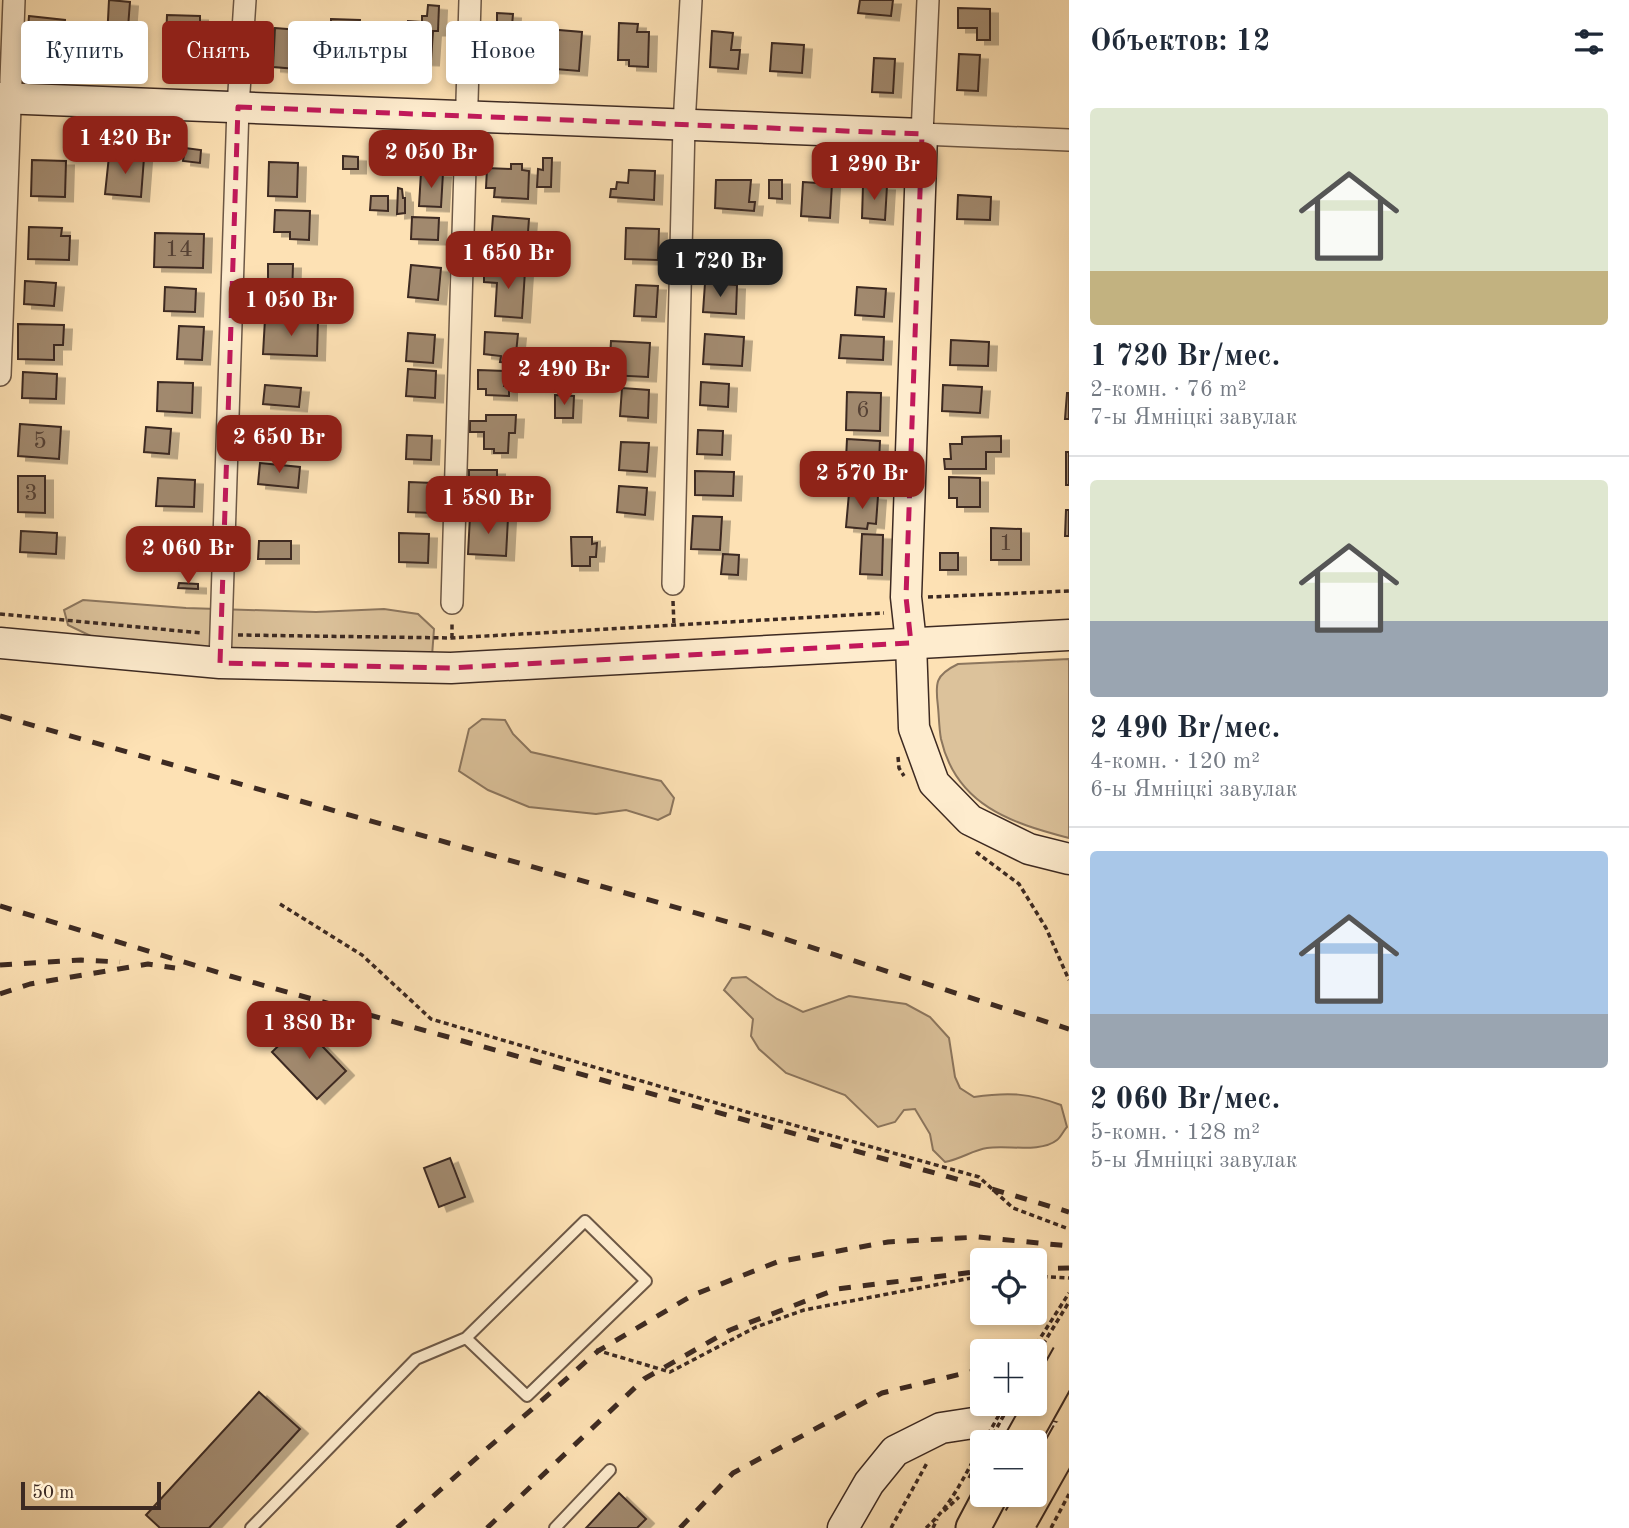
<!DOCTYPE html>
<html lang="ru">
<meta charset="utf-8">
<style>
:root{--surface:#fff;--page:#f2f2f3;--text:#1f2937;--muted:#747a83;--line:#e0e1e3;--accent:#8f2418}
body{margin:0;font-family:"Old Standard TT",serif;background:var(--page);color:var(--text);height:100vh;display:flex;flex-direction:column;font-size:26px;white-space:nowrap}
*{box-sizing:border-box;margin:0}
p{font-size:23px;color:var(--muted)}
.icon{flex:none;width:38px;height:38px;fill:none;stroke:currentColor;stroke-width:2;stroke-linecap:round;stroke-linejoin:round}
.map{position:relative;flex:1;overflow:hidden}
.panel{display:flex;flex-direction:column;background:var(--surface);width:560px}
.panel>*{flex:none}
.guide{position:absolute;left:21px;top:21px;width:665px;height:63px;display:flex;gap:14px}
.fabs{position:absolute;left:970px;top:1248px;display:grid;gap:14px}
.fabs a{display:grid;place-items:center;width:77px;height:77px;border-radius:7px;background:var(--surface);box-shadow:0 4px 10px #0003;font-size:35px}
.scale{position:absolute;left:21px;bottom:18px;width:140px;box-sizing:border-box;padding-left:7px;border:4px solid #3d2a22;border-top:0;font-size:19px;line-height:24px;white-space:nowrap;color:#3d2a22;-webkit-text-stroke:5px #feecce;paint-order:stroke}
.price{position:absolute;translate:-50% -60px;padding:0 16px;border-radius:14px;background:var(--accent);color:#fff;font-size:23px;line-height:46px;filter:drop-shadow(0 2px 4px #0008)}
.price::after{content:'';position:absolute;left:50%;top:42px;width:21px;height:16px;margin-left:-10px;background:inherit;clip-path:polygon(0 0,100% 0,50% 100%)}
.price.on{background:#222;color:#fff}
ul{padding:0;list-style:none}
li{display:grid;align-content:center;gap:14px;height:371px;padding:0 21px}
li+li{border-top:2px solid var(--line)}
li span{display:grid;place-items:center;height:217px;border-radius:7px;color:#555}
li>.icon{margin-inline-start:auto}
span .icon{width:126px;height:126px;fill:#fffc;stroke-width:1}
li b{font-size:30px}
h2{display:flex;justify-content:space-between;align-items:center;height:84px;padding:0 21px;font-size:30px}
.tag{padding:0 24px;border-radius:7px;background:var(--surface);box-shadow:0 4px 10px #0003;font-size:24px;line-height:63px}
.tag.on{background:var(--accent);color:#fff}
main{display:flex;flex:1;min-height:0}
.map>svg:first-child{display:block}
.green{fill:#dcc29b;stroke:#8c765e;stroke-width:2}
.building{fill:#a1896e;stroke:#3d2a22;stroke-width:2;filter:url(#shadow)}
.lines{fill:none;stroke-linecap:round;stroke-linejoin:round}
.lane-casing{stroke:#6d5846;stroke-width:14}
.street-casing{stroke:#6d5846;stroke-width:24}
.secondary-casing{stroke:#3d2a22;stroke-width:33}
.primary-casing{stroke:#3d2a22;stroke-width:37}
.path{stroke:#3d2a22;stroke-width:3.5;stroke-dasharray:5 3.5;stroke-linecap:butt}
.lane{stroke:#feecce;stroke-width:10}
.street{stroke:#feecce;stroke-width:21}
.secondary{stroke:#feecce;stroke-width:30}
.primary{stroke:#fde1b4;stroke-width:33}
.rail{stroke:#3d2a22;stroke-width:5;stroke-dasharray:12 12;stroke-linecap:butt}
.primary-bridge-casing{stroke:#3d2a22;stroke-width:37;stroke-linecap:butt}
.path-bridge{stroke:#3d2a22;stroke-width:3.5;stroke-dasharray:5 3.5;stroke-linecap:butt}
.primary-bridge{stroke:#fde1b4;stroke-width:33}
.marked{fill:none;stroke:#c2185b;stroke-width:5;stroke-dasharray:14 9;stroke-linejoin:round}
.labels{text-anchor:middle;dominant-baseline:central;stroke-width:5;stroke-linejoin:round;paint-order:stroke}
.number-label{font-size:24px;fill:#564235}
</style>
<main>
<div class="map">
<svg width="1069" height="1528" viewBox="0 0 1069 1528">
<defs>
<filter id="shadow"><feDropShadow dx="8" dy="4.5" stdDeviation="0" flood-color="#0004"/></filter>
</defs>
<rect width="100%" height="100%" fill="#fde1b4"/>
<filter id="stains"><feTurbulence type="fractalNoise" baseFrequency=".00286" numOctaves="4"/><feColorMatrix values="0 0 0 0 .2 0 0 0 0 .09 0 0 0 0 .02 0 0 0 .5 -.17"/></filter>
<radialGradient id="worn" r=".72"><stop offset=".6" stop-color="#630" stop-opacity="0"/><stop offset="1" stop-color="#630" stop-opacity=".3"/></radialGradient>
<!-- green -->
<g class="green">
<path d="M83,600l103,8 130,4 68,-3 34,5 16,15 -2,27 -19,10 -312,-25 -33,-16 -4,-15z"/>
<path d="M1069,659v179c-58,-15 -113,-33 -128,-99 -2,-11 -2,-22 -3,-32 -3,-24 -3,-32 20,-43z"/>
<path d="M482,719l23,1 8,14 18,18 130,29 13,17 -4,16 -12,6 -32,-10 -30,4 -67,-7 -41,-17 -29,-19 10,-42z"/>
<path d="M746,977l31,22 26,13 46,-16 57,8 24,13 19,21 6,39 5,11 14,9c34,-5 55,-4 87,8l6,22c-3,3 -6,10 -10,13 -16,13 -50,5 -70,8 -14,2 -26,11 -42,14l-12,-12 -3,-16 -15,-25 -11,1 -9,12 -17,5 -33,-32 -59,-22 -27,-24 -8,-13 2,-17 -29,-29 8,-12z"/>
</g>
<!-- building -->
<g class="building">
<path d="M109,0l21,2 -3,38 -20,-1z"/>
<path d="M860,0h33l-2,16 -33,-3z"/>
<path d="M428,5l11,1 -1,25h-5l-2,30 -18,-1v-12h-7l2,-27 14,1v-6h5z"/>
<path d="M958,8l32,1v31h-13v-12h-19z"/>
<path d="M497,13l16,1 -1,12 7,1v3l16,2 -2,38 -17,-1 1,-13 -22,-1 2,-23h-7l1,-10h6z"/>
<path d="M167,15l33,1v27l-34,-1z"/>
<path d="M29,16l36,4 -3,39 -36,-3z"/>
<path d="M331,19l29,1 -1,17 -28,-1z"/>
<path d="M619,23l19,1 -1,8h12l-1,35 -19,-1v-6h-11z"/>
<path d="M275,28l36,3 -2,39 -36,-3z"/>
<path d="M547,29l35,3 -3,39 -36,-3z"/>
<path d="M712,31l21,2 -2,17h9l-2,19 -28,-2z"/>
<path d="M337,38l23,2 -3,34 -23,-2z"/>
<path d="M772,43l32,2 -2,28 -32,-2z"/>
<path d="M959,54l21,1 -2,36 -21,-1z"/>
<path d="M874,58l21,1 -2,34 -21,-1z"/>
<path d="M185,148l16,2 -1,13 -17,-2z"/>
<path d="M109,156l35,2 -3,39 -36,-3z"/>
<path d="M343,156l15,1v12h-15z"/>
<path d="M543,158h9l-1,29h-14l1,-18 5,1z"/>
<path d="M32,160l34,1 -1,36 -34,-1z"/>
<path d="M269,162l29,1 -1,34 -29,-1z"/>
<path d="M511,164h11v6l7,1 -1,28 -34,-2 1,-9h-9l1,-20 24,1z"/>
<path d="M629,170l26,1 -1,29 -44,-3 1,-8h5l1,-7 11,1z"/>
<path d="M421,172l22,1 -2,34 -22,-1z"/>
<path d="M716,180h35l-2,22h6l-1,9 -39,-3z"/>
<path d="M769,180h13v19l-13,-1z"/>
<path d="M803,182l29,2 -2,34 -29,-2z"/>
<path d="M863,185l24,1 -2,34 -23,-2z"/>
<path d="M398,188l4,1 1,9h2v15l-8,1z"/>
<path d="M958,195l33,2 -1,23 -33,-1z"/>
<path d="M371,196h17v15l-18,-1z"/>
<path d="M275,210l35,1 -1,29 -19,-1v-7h-16z"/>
<path d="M493,216l36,3 -3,39 -36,-3z"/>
<path d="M412,217l27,1 -1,22 -27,-1z"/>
<path d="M29,227l33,1 -1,8h9l-1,24 -41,-1z"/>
<path d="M626,228l33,1 -1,31 -33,-1z"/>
<path d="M155,233l49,1 -1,34 -49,-1z"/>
<path d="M708,240l29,3 -3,28 -20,-2 1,-13 -9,-1z"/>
<path d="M268,264h25l-1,34h-24z"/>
<path d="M411,265l30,3 -3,32 -30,-3z"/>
<path d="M484,269l41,2 -3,47 -27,-2 2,-33 -13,-1z"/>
<path d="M25,281l31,2 -2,23 -30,-2z"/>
<path d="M705,283l32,2 -1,29 -33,-2z"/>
<path d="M636,285l22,1 -2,31 -22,-1z"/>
<path d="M165,287l31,2 -1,23 -31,-1z"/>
<path d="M857,287l29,2 -2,28 -29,-2z"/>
<path d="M265,319l53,2 -1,35 -54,-2z"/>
<path d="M18,324l46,1 -1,20h-9v15l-36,-1z"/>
<path d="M179,326l25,1 -2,33 -25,-1z"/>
<path d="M485,332l33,2 -3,29 -15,-1 1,-6 -17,-2z"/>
<path d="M408,333l27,2 -2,28 -27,-2z"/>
<path d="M705,334l39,3 -2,29 -39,-2z"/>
<path d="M841,335l43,2 -1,23 -44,-2z"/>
<path d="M951,340l38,2 -1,24 -38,-1z"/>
<path d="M611,341l39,2 -2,34 -39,-2z"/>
<path d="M408,369l28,2 -1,27 -29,-2z"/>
<path d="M478,370l27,1 -1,15h5v10l-23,-1v-6h-8z"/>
<path d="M23,372l34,2 -1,25 -34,-1z"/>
<path d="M158,382l35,1 -1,30 -35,-2z"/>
<path d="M701,382l28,2 -1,23 -28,-2z"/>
<path d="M265,385l36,3 -2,19 -36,-3z"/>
<path d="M943,385l39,2 -2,26 -38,-2z"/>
<path d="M622,388l27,2 -1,28 -28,-2z"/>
<path d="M847,392l34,1 -1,38 -34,-1z"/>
<path d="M1067,393h2v26h-4z"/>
<path d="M555,395l19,1 -1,22h-18z"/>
<path d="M486,415h30l-1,18h-6l-1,20h-14v-4h-10v-17h-14v-11h16z"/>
<path d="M261,416l45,3 -2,20 -17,-2 -1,14 -27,-2z"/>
<path d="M20,424l41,3 -2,32 -41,-3z"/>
<path d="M146,427l25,2 -2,25 -25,-2z"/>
<path d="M698,430l25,1 -1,24 -25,-1z"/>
<path d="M407,435l25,1 -1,24 -25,-1z"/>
<path d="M1001,436v16h-15v17h-41l-1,-10h7l-1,-15h12v-7z"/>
<path d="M847,439l33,2 -2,40 -33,-2z"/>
<path d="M621,442l28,1 -2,29 -28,-2z"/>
<rect x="1066" y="452" width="3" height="33"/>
<path d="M260,463l40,4 -2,21 -40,-4z"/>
<path d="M469,470h28v21h-15v-7h-13z"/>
<path d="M695,471l39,1 -1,24 -38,-1z"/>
<path d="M18,476h27v37l-27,-1z"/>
<path d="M949,477l31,1v29h-23v-9h-8z"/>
<path d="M158,478l37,2 -1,27 -38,-1z"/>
<path d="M409,482l24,1 -1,30 -24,-1z"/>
<path d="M619,486l28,2 -2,27 -28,-3z"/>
<path d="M849,493l29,3 -2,28 -8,-1 -1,6 -21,-2z"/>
<path d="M1066,510h3v26h-4z"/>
<path d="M470,516l38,2 -2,38 -38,-2z"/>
<path d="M693,516l29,1 -2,33 -29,-1z"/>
<path d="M991,528l30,1v31h-30z"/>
<path d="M21,531l36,2 -1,21 -36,-2z"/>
<path d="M157,532l31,2 -1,24 -31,-2z"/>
<path d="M399,533l30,1 -1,29 -29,-1z"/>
<path d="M862,534l21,1 -1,40 -22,-1z"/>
<path d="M571,537h21v7l5,-1 -1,14h-6v9h-18z"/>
<path d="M259,541h32v18h-33z"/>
<rect x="940" y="553" width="18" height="17"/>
<path d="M723,554l16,1 -1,20 -17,-1z"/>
<path d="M179,583l19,1v5l-20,-1z"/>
<path d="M301,1024l45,47 -29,28 -45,-47z"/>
<path d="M450,1158l15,39 -26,10 -15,-39z"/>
<path d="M259,1392l41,37 -91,99h-49l-14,-13z"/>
<path d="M619,1493l27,26 -9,9h-51z"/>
</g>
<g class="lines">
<!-- lane casing -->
<g class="lane-casing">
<g id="lane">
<path d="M251,1528l165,-169 50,-21 119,-117 61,60 -119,115 -61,-58"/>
<path d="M555,1528l55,-58"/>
</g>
</g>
<!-- street casing -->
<g class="street-casing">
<g id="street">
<path d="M928,0l-6,134 147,6"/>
<path d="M0,375l14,-375"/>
<path d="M673,584l11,-459 7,-125"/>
<path d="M452,603l18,-603"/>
<path d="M220,663l18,-556 7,-107"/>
</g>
</g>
<!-- secondary casing -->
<g class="secondary-casing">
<g id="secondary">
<path d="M0,98l922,36 -16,463 5,46 3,85 20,55 36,37 59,29 40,10"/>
<path d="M0,643l220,20 231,5 618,-33"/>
<path d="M843,1528l26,-45 26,-32 46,-23 52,-8 76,22"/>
</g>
</g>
<!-- primary casing -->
<g class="primary-casing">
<path id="primary" d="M973,1528l18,-34"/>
</g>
<!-- path -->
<g class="path">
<path d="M928,597l141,-6"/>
<path d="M673,601l1,25"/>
<path d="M0,614l202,19"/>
<path d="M238,635l214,3 432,-25"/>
<path d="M452,638v-16"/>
<path d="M898,757l1,11 5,8"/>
<path d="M976,852l43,32 27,44 23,52"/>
<path d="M280,904l82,51 69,64 316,93 232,65 34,31 56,21"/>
<path d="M1034,1276l35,2"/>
<path d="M596,1350l74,22 86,-45 48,-17 178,-34"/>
<path d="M1032,1351l37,-58"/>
<path d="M969,1478l13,-23"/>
<path d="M944,1511l15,-14"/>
<path d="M891,1528l36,-65"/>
<path d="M926,1528c25,-22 39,-53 55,-82"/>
<path d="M933,1528l4,-9"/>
<path d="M1051,1528l18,-34"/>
</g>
<!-- lane -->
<use href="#lane" class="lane"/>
<!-- street -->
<use href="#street" class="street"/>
<!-- secondary -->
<use href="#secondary" class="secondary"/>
<!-- primary -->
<use href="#primary" class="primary"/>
<!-- rail -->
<g class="rail">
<path d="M0,716l763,216 306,97"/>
<path d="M0,906l230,70 762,213 77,23"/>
<path d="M0,965l81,-5 39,2"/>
<path d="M0,994l30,-10 118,-20 27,4"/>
<path d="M1034,1269l35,-1"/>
<path d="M1034,1357h35"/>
<path d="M397,1528l201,-177 95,-56 84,-33 111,-20 90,-5 91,9"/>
<path d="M487,1528l157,-149 86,-49 107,-41 145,-18"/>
<path d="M680,1528l53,-55 149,-80 100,-24"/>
</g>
<!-- primary-bridge casing -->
<g class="primary-bridge-casing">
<g id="primary-bridge">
<path d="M1021,1442l48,-86"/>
<path d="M1021,1519l48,-85"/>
</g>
</g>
<!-- path-bridge -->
<g class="path-bridge">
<path d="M1034,1359l35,-57"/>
<path d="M984,1442l21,-38"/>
<path d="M989,1442l21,-38"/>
</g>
<!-- primary-bridge -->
<use href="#primary-bridge" class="primary-bridge"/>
</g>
<!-- marked area -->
<path class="marked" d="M238,107l684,27 -16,463 5,46 -460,25 -231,-5z"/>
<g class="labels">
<!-- number labels -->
<g class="number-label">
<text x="179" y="250">14</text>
<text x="863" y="411">6</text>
<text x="40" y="442">5</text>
<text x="31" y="494">3</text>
<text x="1006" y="544">1</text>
</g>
</g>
<rect width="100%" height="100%" filter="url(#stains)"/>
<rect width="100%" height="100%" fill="url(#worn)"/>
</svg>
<div class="fabs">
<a><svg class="icon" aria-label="locate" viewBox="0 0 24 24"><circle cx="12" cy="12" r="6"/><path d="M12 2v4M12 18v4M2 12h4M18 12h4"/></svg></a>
<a>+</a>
<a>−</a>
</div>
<div class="scale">50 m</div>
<b class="price" style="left:125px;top:176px">1 420 Br</b>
<b class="price" style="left:431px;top:190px">2 050 Br</b>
<b class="price" style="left:874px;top:202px">1 290 Br</b>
<b class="price" style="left:508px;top:291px">1 650 Br</b>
<b class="price on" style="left:720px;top:299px">1 720 Br</b>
<b class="price" style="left:291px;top:338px">1 050 Br</b>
<b class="price" style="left:564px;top:407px">2 490 Br</b>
<b class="price" style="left:279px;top:475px">2 650 Br</b>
<b class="price" style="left:862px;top:511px">2 570 Br</b>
<b class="price" style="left:488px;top:536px">1 580 Br</b>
<b class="price" style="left:188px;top:586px">2 060 Br</b>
<b class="price" style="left:309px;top:1061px">1 380 Br</b>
<div class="guide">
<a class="tag">Купить</a>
<a class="tag on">Снять</a>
<a class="tag">Фильтры</a>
<a class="tag">Новое</a>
</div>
</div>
<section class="panel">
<h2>Объектов: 12<svg class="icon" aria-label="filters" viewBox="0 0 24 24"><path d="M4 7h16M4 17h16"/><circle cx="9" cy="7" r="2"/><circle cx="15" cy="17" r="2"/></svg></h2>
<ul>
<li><span style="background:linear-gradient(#dfe7d0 75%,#c2b280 0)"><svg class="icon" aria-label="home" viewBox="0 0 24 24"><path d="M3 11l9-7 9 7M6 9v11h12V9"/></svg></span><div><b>1 720 Br/мес.</b><p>2-комн. · 76 m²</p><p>7-ы Ямніцкі завулак</p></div></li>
<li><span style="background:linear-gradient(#dfe7d0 65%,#9aa5b1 0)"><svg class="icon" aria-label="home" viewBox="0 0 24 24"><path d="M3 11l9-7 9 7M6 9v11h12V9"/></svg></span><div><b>2 490 Br/мес.</b><p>4-комн. · 120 m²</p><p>6-ы Ямніцкі завулак</p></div></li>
<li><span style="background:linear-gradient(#a9c7e8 75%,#9aa5b1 0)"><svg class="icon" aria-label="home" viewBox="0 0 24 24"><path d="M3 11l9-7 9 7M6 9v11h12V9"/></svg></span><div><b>2 060 Br/мес.</b><p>5-комн. · 128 m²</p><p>5-ы Ямніцкі завулак</p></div></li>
</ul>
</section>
</main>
